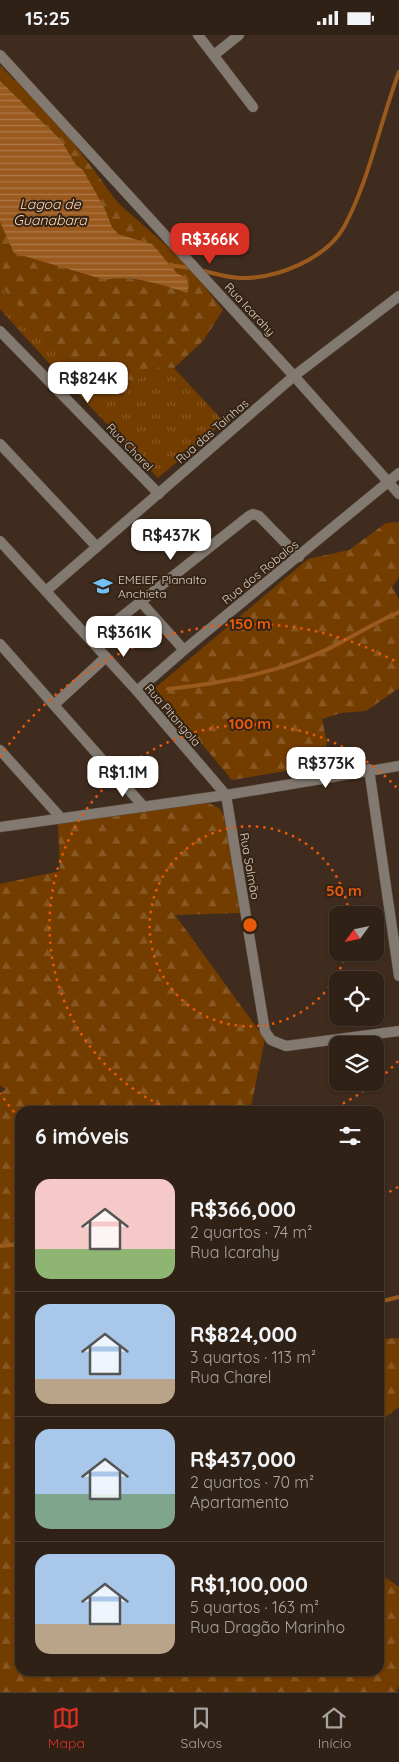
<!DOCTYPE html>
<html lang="pt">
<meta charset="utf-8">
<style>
:root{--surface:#2f2116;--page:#3b2e23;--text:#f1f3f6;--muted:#a7a3a1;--line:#4a3e35;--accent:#d93025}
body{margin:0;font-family:Quicksand,sans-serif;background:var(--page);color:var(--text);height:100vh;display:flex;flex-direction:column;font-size:19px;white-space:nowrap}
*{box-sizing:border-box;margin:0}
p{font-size:16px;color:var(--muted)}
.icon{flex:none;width:28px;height:28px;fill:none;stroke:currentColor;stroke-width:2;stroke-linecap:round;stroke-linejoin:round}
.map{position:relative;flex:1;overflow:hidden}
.panel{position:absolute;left:15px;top:1071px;width:369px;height:570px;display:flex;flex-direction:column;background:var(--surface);border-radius:15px;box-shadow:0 1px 4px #0004,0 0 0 1px var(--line)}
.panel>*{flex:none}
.needle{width:32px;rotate:237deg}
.controls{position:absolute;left:329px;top:871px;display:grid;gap:10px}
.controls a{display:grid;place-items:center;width:55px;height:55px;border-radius:10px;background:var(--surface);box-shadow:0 1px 4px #0004,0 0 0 1px var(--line);font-size:25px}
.price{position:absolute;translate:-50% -42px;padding:0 11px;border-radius:10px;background:#fff;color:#222;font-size:16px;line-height:32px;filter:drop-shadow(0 1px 2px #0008)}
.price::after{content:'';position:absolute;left:50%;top:30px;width:15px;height:11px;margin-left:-8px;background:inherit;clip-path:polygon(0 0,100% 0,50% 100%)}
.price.current{background:var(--accent);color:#fff}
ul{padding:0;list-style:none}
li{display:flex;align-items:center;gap:15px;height:125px;padding:0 20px}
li+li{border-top:1px solid var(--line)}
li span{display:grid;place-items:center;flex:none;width:140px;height:100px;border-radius:15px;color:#555}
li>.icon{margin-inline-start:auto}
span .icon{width:60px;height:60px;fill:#fffc;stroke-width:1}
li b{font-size:21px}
h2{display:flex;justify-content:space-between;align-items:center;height:60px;padding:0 20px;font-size:21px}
.status{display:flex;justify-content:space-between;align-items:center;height:35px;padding:0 25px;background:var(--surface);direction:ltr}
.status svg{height:14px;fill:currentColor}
.menu{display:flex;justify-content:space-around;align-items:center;height:70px;border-top:1px solid var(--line);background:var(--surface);font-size:14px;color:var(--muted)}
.menu a{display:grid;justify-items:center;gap:2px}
.menu .current{color:var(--accent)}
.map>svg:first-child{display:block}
.grass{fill:url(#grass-tufts)}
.forest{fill:url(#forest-firs)}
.water{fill:url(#water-rules)}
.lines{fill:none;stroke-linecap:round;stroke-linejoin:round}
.stream{stroke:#9a5a1e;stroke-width:4}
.minor-casing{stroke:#5b4a3c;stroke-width:11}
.minor{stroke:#827971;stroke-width:10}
.ring{fill:none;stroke:#e8590c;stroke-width:2.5;stroke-dasharray:2.5 5}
.labels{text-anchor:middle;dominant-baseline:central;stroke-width:4;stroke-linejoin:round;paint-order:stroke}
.street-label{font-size:12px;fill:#dcd0c7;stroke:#352314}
.poi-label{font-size:12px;fill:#dcd0c7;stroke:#352314;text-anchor:start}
.water-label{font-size:14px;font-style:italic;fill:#ffd9bd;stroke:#352314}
.centre{fill:#e8590c;stroke:#352314;stroke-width:2.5}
.ring-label{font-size:15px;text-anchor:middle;font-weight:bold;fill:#e8590c;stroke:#352314;stroke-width:4;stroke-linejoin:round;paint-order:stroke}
</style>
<div class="status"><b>15:25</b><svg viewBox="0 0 49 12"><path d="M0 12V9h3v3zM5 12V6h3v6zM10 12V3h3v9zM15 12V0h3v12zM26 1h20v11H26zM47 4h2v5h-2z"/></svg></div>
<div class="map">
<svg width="399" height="1657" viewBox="0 0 399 1657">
<defs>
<pattern id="grass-tufts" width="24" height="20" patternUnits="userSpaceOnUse" patternTransform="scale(1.25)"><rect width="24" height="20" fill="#743d00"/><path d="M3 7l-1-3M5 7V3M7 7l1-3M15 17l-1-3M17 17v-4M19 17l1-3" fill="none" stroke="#875824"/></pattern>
<pattern id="forest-firs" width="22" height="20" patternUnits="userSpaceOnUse" patternTransform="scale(1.25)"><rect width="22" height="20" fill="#743d00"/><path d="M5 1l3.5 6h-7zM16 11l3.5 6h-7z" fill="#875824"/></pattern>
<pattern id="water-rules" width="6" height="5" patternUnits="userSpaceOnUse" patternTransform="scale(1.25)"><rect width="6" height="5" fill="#9a5a1e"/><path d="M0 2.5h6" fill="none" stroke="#ac7848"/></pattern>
</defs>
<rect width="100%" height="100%" fill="#3f2c1e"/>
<!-- grass -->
<path class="grass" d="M0,250l62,70 14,8 13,2 33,14 12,2 24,-14 16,1 50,54 -66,56c-53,-57 -107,-111 -158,-169z"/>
<!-- forest -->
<g class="forest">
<path d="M0,30l14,15 3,-1 56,63 45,61 66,58 39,49 -20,31 -29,27 -16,-1 -24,14 -12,-2 -33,-14 -13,-2 -14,-8 -62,-70v-63l67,47 38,11 15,-2 33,4 34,11 -9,-19 -26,-30 -34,-10 -6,-7 -7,-18 -22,-39 -7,-5 -15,-25 -61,-59z"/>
<path d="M399,487v55l-7,10 7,12v89l-33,23 -25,2 -19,6 5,24 -5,22 -90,15 -77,-92 153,-129 41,-9 37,-27z"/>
<path d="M207,767l13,7 6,10 14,94 -65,2 90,124 -15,72h-230v560h359v-98l20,14v98l-3,7h-396v-599l6,-4 -6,-3v-202l60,-13 -2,-49z"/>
<path d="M399,1303v69l-20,15v-83z"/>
</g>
<!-- water -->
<path class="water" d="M0,46l61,59 15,25 7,5 22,39 7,18 6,7 34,10 26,30c9,3 13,10 9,19 -27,-9 -54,-18 -82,-13l-91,-27 -14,-31z"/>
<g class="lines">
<!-- stream -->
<g class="stream">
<path d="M168,230l23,3"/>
<path d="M200,235c13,3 28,8 41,8 35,1 85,-19 103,-51 25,-46 36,-105 55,-155"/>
<path d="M168,654c49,-5 103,-15 149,-35 28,-12 54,-30 82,-42"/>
<path d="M0,1211l20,-2"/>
<path d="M379,1267l20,-5"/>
</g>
<!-- minor casing -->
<g class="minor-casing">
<g id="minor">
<path d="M198,0l55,72"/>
<path d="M0,20l294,321 105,118"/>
<path d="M214,20l25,-20"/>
<path d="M0,296l159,163"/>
<path d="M0,409l97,103"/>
<path d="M0,506l137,150 89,104 39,236 6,9 15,6 113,-15"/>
<path d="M46,556l248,-215 105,-80"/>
<path d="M140,566l44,49"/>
<path d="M91,606l158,-125 4,-2 6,2 40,41"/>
<path d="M0,609l144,163"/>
<path d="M137,656l47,-41 215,-177"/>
<path d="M55,669l51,-47"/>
<path d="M0,715l61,68"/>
<path d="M369,734l30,207"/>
<path d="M0,792l226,-32 173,-29"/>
</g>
</g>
<!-- minor -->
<use href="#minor" class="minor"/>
</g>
<!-- distance rings -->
<g class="ring">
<path d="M346 918A100 100 0 1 1 349 880"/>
<path d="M398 1026A201 201 0 0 1 327 1076M173 1076A201 201 0 1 1 398 754"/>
<path d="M398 1152A301 301 0 0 1 380 1162M19 1083A301 301 0 0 1 0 1058M0 722A301 301 0 0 1 398 628"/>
</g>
<!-- icons -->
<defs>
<g id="school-bare" transform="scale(1.5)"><path d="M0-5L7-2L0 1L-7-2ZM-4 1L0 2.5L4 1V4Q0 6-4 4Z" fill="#72c1f5" stroke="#352314" stroke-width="2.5" paint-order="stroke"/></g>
</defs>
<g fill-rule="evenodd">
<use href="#school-bare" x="103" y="551"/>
</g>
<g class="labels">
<!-- street labels -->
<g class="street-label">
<text transform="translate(250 274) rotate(47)">Rua Icarahy</text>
<text transform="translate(212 396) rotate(-41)">Rua das Tainhas</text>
<text transform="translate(130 412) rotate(46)">Rua Charel</text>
<text transform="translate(260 537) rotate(-39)">Rua dos Robalos</text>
<text transform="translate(173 680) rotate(49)">Rua Pitangola</text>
<text transform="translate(250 831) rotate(80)">Rua Salmão</text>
</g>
<!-- poi labels -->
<g class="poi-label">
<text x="118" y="544">EMEIEF Planalto<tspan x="118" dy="14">Anchieta</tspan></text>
</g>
<!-- water labels -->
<g class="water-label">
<text x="50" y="169">Lagoa de<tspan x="50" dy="16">Guanabara</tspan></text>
</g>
</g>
<circle cx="250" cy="890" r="8" class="centre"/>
<g class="ring-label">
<text x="250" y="594">150 m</text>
<text x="250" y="694">100 m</text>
<text x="344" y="861">50 m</text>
</g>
</svg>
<div class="controls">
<a><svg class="needle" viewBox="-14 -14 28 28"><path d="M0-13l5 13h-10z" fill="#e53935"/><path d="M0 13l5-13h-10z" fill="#a7a3a1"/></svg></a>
<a><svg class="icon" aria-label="locate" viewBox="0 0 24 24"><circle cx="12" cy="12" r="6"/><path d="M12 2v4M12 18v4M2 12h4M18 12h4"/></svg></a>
<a><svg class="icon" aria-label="layers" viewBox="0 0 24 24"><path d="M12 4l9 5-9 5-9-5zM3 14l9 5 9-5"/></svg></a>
</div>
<b class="price current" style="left:210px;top:230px">R$366K</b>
<b class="price" style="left:88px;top:369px">R$824K</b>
<b class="price" style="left:171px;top:526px">R$437K</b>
<b class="price" style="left:124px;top:623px">R$361K</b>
<b class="price" style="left:326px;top:754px">R$373K</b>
<b class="price" style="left:123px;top:763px">R$1.1M</b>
<section class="panel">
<h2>6 imóveis<svg class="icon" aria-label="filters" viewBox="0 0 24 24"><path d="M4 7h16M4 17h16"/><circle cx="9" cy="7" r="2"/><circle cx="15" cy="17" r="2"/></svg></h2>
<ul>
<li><span style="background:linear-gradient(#f6c9c9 70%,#8fb573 0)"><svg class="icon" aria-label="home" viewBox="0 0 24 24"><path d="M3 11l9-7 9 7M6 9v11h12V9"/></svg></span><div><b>R$366,000</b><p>2 quartos · 74 m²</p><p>Rua Icarahy</p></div></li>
<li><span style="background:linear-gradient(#a9c7e8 75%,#b9a48a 0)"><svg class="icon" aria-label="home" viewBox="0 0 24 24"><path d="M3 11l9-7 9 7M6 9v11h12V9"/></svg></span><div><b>R$824,000</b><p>3 quartos · 113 m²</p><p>Rua Charel</p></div></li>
<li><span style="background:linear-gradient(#a9c7e8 65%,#7fa58c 0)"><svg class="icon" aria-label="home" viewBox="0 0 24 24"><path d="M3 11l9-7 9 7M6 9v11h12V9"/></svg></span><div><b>R$437,000</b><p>2 quartos · 70 m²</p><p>Apartamento</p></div></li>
<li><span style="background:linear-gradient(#a9c7e8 70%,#b9a48a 0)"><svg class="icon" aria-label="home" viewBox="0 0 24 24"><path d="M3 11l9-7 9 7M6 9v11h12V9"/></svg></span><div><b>R$1,100,000</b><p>5 quartos · 163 m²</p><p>Rua Dragão Marinho</p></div></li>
</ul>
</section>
</div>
<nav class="menu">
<a class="current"><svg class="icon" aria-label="map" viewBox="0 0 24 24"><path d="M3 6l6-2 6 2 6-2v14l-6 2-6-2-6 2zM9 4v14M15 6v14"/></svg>Mapa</a>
<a><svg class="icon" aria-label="saved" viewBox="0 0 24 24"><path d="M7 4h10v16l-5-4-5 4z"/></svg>Salvos</a>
<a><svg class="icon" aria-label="home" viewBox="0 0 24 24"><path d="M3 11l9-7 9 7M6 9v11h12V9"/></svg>Início</a>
</nav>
